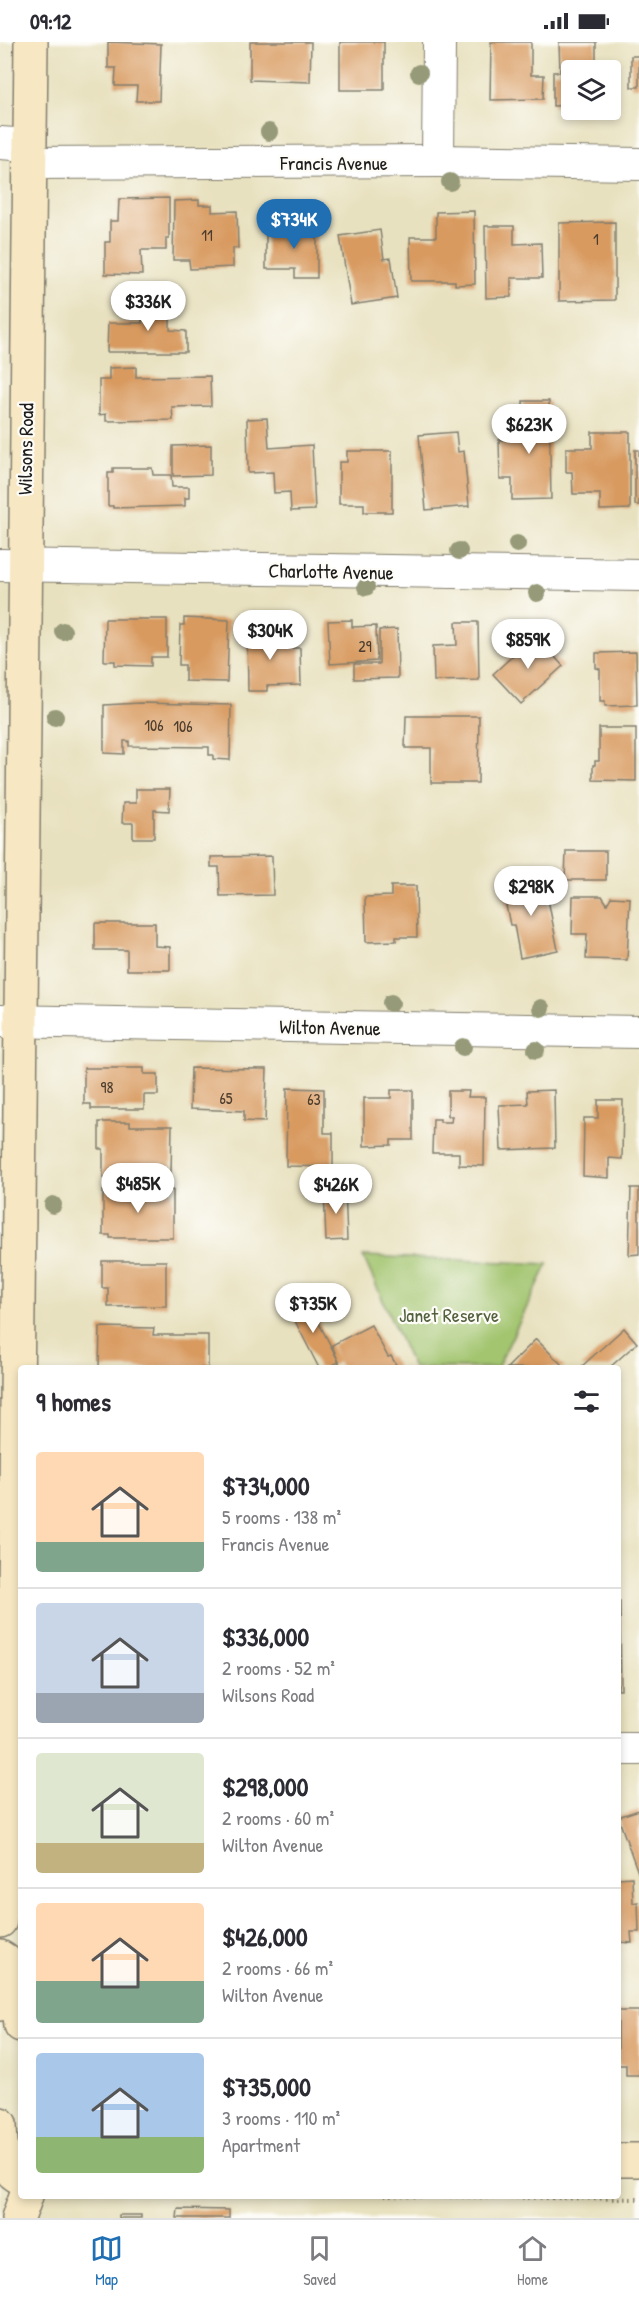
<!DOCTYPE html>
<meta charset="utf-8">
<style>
:root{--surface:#fff;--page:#f7f7f7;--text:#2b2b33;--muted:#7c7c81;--line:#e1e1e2;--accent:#1f6fb2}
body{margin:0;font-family:"Patrick Hand",sans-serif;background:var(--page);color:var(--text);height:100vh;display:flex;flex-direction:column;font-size:22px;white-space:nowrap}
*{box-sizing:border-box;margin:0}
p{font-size:20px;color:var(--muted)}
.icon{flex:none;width:33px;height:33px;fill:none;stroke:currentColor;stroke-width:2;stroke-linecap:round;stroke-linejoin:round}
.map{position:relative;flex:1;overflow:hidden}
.drawer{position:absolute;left:18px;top:1323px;width:603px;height:834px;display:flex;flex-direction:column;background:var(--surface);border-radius:6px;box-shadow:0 3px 9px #0003}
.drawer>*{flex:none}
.controls{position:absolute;left:561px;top:18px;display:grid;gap:12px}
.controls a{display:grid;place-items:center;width:60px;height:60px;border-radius:6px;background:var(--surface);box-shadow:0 3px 9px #0003;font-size:30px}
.price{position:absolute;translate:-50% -51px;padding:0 14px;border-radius:21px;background:#fff;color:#222;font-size:20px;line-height:39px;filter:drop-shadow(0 2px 3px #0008)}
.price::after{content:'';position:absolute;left:50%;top:36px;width:18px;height:14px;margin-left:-9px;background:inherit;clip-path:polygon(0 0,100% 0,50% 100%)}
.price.selected{background:var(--accent);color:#fff}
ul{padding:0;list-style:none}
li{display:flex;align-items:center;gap:18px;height:150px;padding:0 18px}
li+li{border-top:2px solid var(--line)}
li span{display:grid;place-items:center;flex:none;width:168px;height:120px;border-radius:6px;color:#555}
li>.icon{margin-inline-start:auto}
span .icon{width:72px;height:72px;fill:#fffc;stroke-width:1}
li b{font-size:26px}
h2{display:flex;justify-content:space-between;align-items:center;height:72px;padding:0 18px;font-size:26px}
.status{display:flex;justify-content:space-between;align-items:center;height:42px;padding:0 30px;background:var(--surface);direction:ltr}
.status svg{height:16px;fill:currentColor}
.tab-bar{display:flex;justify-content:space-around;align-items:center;height:84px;border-top:2px solid var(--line);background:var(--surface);font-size:16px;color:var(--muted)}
.tab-bar a{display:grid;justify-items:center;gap:3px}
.tab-bar .selected{color:var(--accent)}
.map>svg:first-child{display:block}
.green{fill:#a3c56f;stroke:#607046;stroke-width:1.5}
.building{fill:#d89a5f}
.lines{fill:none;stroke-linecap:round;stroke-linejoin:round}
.street-casing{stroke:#827e6e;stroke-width:34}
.secondary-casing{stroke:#827e6e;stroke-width:36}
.path{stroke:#827e6e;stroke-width:4;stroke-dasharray:1.5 4.5;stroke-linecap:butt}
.street{stroke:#fff;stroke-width:32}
.secondary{stroke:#f7e8c3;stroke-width:33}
.tree{fill:#969a78}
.labels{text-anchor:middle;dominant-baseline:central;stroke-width:4.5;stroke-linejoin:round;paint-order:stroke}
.number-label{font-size:16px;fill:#4b3c2d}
.street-label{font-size:20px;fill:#1c1c1c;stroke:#fdfcf7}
.park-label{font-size:20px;fill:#52603d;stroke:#fdfcf7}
</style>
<div class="status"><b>09:12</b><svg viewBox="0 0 49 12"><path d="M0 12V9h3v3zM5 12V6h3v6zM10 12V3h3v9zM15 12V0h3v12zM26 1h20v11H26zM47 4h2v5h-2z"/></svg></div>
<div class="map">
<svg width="639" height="2176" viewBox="0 0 639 2176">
<rect width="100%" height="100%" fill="#fdfcf7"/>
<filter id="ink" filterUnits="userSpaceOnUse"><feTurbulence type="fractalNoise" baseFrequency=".0167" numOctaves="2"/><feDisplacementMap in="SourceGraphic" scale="12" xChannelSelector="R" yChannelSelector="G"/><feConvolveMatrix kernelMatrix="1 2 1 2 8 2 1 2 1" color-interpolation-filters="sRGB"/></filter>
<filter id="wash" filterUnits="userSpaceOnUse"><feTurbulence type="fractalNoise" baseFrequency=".008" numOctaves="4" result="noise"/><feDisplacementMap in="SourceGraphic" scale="24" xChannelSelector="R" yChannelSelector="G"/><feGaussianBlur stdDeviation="1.35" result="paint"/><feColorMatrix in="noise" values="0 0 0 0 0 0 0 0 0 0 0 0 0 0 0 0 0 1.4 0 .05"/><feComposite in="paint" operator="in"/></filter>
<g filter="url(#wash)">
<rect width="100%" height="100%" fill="#e8e1bf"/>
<!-- green -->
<path class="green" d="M363,1214l185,8 -51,104h-84z"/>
<g id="blocks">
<!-- building -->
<g class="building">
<path d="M108,0l53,2 -2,57h-23l1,-15h-22l1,-18h-8z"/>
<path d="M250,0h61l-1,40 -60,-2z"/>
<rect x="340" y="0" width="44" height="48"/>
<path d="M491,0h40v33h13l-1,24 -53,1z"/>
<path d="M559,0h37v28h-24v35l-19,1v-34h7z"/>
<rect x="631" y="14" width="8" height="31"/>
<path d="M169,156v40h-3v12h-25l1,25 -37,-1v-32h5v-21h8l1,-22z"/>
<path d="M199,158v5h13v7l25,-1 1,37h-5v19l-43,2 -1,-9h-16l1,-59z"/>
<path d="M474,169l1,73 -20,1v-4h-44l-1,-44h26v-25z"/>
<path d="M615,180v78l-56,1v-78z"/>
<path d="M290,182h27v54h-22v-9h-29v-39h24z"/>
<path d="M485,184h29v18l27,-1 1,35h-31v19l-25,1z"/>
<path d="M380,188l4,29 7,-1 6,40 -46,7 -11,-69z"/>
<path d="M142,257h28v31l16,1v21h-79l1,-29h34z"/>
<path d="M136,325v10l74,-1 1,30 -39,1 1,13 -67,1v-7l-7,1v-35h10v-12z"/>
<path d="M523,359h26l2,98 -39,1v-21h-12l-1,-39 25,-1z"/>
<path d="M267,376l2,30 43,-3 3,65 -24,1 -1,-19 -16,1 -1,-21 -25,1 -1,-54z"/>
<path d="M456,390l2,20 6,-1 5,55 -43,4 -7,-75z"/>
<path d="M592,390h38v77l-30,1v-16h-27l-1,-22h-6v-24h26z"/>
<path d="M211,403v30l-38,1v-30z"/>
<rect x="635" y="408" width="4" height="55"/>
<path d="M347,409h45v61h-28v-8h-25v-42h8z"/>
<path d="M113,426h39l1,7h18l1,12h17v11h-4v8l-72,2v-2h-5v-33h5z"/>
<path d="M184,576l45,2 -2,62 -42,-1v-16h-6l1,-40h4z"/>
<path d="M105,577h62v38h-16v9l-36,-1v-4h-11z"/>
<path d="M352,578v7l24,-1 1,35 -47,3 -2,-43z"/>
<path d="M456,580h22l1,58 -45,1 -1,-35 24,-1z"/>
<path d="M271,583v23h29l1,37 -34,1v5h-19l-1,-65z"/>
<path d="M397,587l1,49 -44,1v-15h25v-34z"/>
<path d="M535,593l28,31 -42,38 -28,-30z"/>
<path d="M636,610l1,53 -32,1v-5h-5v-32l-4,-1v-15z"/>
<path d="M140,661l91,2 -1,55 -17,-1v-4h-4v-8l-80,-1v-5h-5v13l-20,-1v-48z"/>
<path d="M406,674h73l-1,67h-47v-35h-26z"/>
<path d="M599,686h37v53l-43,-1v-15h2v-4h4z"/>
<path d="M136,747h34l-1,22 -15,-1v28h-21v-15h-11l1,-20h13z"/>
<path d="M566,809h40v29h-41z"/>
<path d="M272,814l1,39 -53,1 -1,-29h-8v-10z"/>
<path d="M544,837l14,71 -38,8 -6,-33h-4l-8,-39z"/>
<path d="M391,844h25l1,51h-21v4l-30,1 -1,-45 26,-1z"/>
<path d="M573,854h29l5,8 4,-7 19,1 -3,62 -41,-1 1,-25h-15z"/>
<path d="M95,881h60v23l15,1v23h-43v-20h-32z"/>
<path d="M84,1026h60v6h14v21h-14v14h-53v-5h-7z"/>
<path d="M191,1026l76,1 -2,53 -21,-1v-10l-54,-2z"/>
<path d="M287,1046l37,1v44h9v34l-47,-1z"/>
<path d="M391,1048h22v50h-22v5l-27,1v-48h27z"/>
<path d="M554,1048l1,58 -54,2 -2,-45 29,-1 -1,-13z"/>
<path d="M448,1049h21l-1,6h17l-1,69 -25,-1v-12h-27l1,-34h7v3h11l1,-6h-4z"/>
<path d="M598,1058h25l-1,59 -13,-1v20l-26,-2 1,-58h14z"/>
<path d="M99,1080h31v4h42l-1,47h-47v4h-21v-28h-4z"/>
<path d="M345,1146l2,52 -21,1 -2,-52z"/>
<path d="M631,1146h8v66l-10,1z"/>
<path d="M173,1148v48h-63v-3h-7v-44z"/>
<path d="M102,1219h64v45l-58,1v-19h-6z"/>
<path d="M306,1256l33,64 -12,6h-8l-31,-61z"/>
<path d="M371,1283l17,32 3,-1 7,12h-57l-9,-23z"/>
<path d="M100,1285l54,1 -1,7h55v33h-109z"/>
<path d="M624,1286l13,15 -28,25 -28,-1z"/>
<path d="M536,1297l29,29h-58z"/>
<path d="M618,1560h2l1,88h-3z"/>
<path d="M639,1768v65l-21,-58z"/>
<path d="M632,1835l1,26 5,-1 1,30h-8l1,11 -14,-1v-64z"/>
<path d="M618,1969h21v64h-13v-10h-8z"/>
<path d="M178,2167l51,1v8h-52z"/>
<rect x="119" y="2173" width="22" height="3"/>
</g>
</g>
</g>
<g filter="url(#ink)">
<use href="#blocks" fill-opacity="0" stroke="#827e6e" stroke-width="1.5"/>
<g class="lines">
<!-- street casing -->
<g class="street-casing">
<g id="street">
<path d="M0,101l29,2"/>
<path d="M438,119l1,-119"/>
<path d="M29,121l409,-2 201,3"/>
<path d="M0,523l639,10"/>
<path d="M0,979l639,11"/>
<path d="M618,1707h21"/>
</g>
</g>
<!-- secondary casing -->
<g class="secondary-casing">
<g id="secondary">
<path d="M21,1804l-7,-34 -1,-21 18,-1749"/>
<path d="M0,1879l9,-101"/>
<path d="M0,1915c20,11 21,37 0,47"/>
<path d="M16,1939l5,44"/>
<path d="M0,2082c1,22 0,44 21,54"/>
<path d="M618,2118h21"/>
<path d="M18,2176l8,-22"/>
</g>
</g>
<!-- path -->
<path class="path" d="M384,2154l255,3"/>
<!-- street -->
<use href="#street" class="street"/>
<!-- secondary -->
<use href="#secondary" class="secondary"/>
</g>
<!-- trees -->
<g class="tree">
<circle cx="419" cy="31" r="9"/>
<circle cx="269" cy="90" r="9"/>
<circle cx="450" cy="140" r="9"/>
<circle cx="517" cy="502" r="9"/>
<circle cx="459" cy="509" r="9"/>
<circle cx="366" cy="545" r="9"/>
<circle cx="537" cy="551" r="9"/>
<circle cx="63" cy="589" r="9"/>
<circle cx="55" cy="675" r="9"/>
<circle cx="391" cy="961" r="9"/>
<circle cx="541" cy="966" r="9"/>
<circle cx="463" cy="1005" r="9"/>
<circle cx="536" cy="1008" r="9"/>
<circle cx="53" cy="1163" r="9"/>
</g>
</g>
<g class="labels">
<!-- number labels -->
<g class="number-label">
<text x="207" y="193">11</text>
<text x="596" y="197">1</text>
<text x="365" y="604">29</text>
<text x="154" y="683">106</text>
<text x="183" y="684">106</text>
<text x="107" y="1045">98</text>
<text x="226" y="1056">65</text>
<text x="314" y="1057">63</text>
</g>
<!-- street labels -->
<g class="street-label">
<text x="334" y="120">Francis Avenue</text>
<text transform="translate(25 407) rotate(-89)">Wilsons Road</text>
<text transform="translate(331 529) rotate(1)">Charlotte Avenue</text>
<text transform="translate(330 985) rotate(1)">Wilton Avenue</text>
</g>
<!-- park labels -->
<g class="park-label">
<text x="449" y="1272">Janet Reserve</text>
</g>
</g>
</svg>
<div class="controls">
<a><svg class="icon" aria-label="layers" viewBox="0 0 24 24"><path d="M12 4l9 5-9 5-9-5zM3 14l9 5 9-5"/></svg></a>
</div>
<b class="price selected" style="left:294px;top:208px">$734K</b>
<b class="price" style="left:148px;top:290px">$336K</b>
<b class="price" style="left:529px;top:413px">$623K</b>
<b class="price" style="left:270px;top:619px">$304K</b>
<b class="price" style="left:528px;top:628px">$859K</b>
<b class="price" style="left:531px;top:875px">$298K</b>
<b class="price" style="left:138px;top:1172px">$485K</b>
<b class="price" style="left:336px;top:1173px">$426K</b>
<b class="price" style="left:313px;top:1292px">$735K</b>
<section class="drawer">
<h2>9 homes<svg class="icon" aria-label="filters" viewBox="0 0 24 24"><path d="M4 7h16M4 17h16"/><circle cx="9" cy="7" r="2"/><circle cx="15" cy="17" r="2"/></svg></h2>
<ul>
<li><span style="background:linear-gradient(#ffd9b3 75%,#7fa58c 0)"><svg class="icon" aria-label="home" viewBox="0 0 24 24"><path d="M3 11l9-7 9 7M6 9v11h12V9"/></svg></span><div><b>$734,000</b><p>5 rooms · 138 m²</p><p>Francis Avenue</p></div></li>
<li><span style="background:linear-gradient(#c9d6e8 75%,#9aa5b1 0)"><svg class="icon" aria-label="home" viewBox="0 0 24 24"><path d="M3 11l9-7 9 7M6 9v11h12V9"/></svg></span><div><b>$336,000</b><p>2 rooms · 52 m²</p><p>Wilsons Road</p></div></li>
<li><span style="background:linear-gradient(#dfe7d0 75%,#c2b280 0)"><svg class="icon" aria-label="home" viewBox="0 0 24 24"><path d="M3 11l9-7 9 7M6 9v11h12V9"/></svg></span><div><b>$298,000</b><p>2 rooms · 60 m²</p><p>Wilton Avenue</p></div></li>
<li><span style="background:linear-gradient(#ffd9b3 65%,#7fa58c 0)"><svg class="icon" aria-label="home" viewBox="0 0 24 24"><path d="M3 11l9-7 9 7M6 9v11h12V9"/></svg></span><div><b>$426,000</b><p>2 rooms · 66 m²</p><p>Wilton Avenue</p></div></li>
<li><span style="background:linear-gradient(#a9c7e8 70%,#8fb573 0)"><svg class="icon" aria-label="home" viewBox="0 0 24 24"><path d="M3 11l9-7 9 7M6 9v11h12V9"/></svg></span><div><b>$735,000</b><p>3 rooms · 110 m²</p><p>Apartment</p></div></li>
</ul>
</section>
</div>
<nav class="tab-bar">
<a class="selected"><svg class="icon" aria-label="map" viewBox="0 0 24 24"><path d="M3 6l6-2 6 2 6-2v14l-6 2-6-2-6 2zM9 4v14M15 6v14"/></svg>Map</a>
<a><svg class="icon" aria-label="saved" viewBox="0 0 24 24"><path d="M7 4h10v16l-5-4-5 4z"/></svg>Saved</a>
<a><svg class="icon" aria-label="home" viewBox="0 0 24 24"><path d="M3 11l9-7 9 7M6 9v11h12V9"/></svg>Home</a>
</nav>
